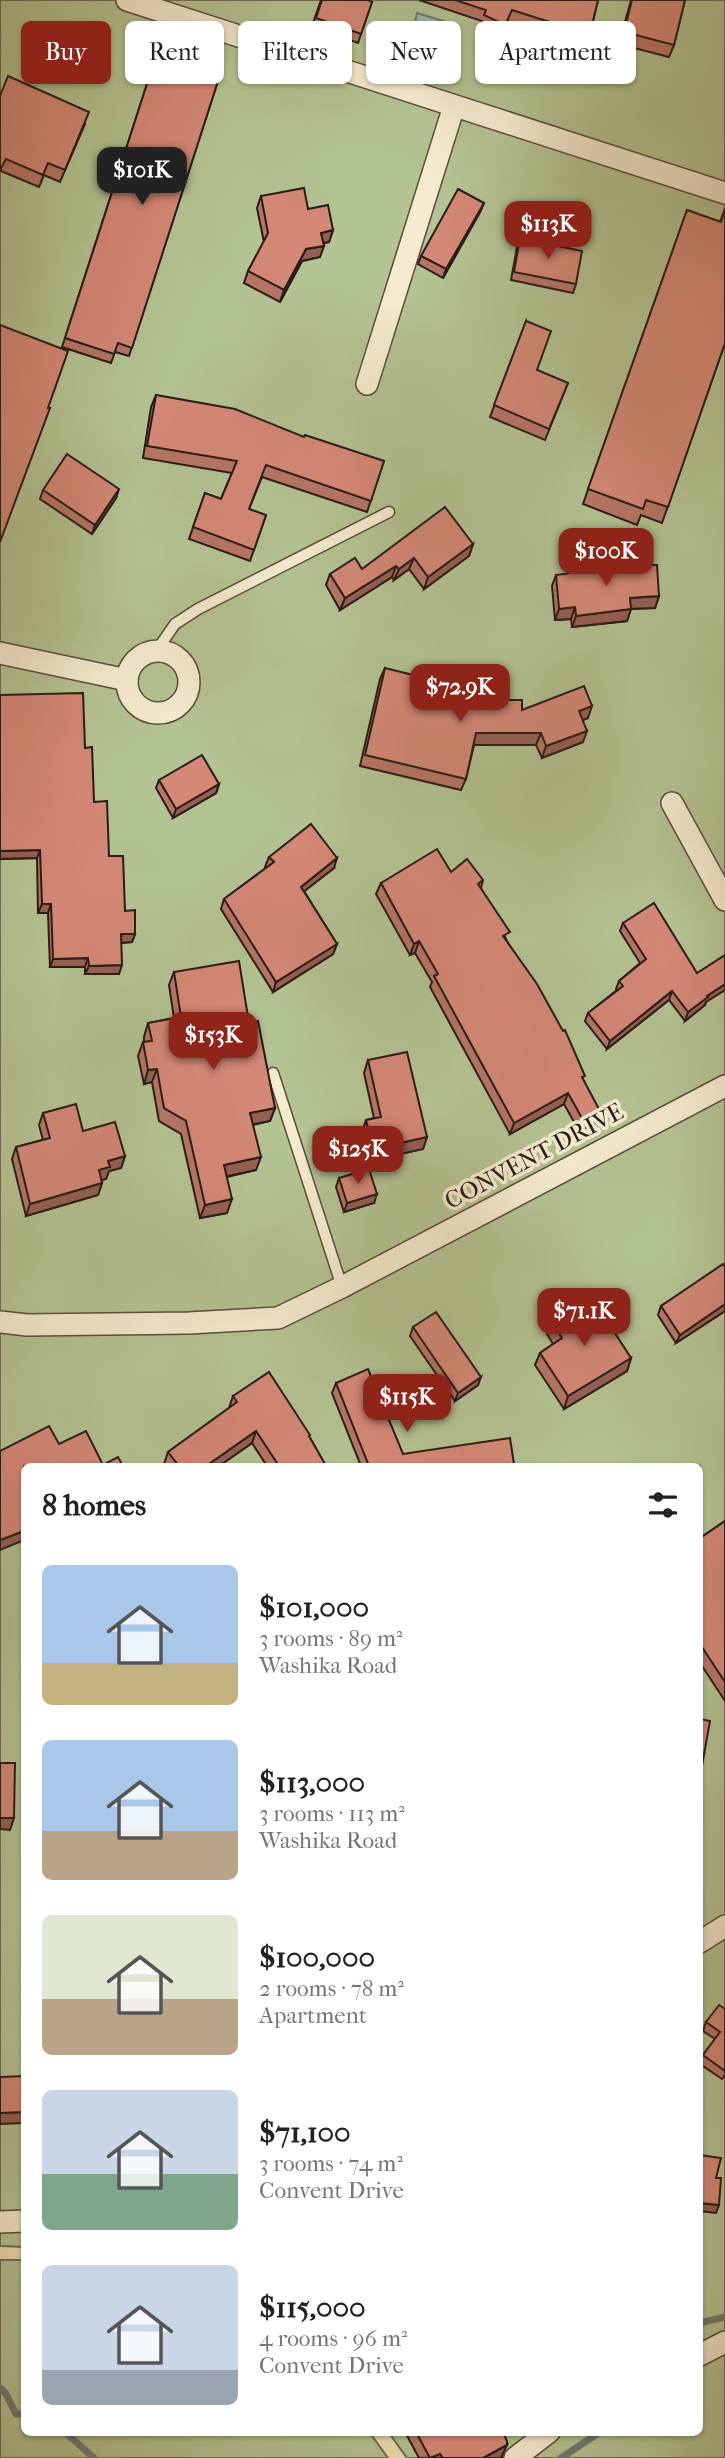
<!DOCTYPE html>
<meta charset="utf-8">
<style>
:root{--surface:#fff;--page:#f2f2f2;--text:#202124;--muted:#757577;--accent:#8f2418}
body{margin:0;font-family:"IM FELL French Canon",serif;background:var(--page);color:var(--text);height:100vh;display:flex;flex-direction:column;font-size:26px;white-space:nowrap}
*{box-sizing:border-box;margin:0}
p{font-size:23px;color:var(--muted)}
.icon{flex:none;width:38px;height:38px;fill:none;stroke:currentColor;stroke-width:2;stroke-linecap:round;stroke-linejoin:round}
.map{position:relative;flex:1;overflow:hidden}
.panel{position:absolute;left:21px;top:1463px;width:682px;height:973px;display:flex;flex-direction:column;background:var(--surface);border-radius:10px;box-shadow:0 2px 5px #0004}
.panel>*{flex:none}
.guide{position:absolute;left:21px;top:21px;width:684px;height:63px;display:flex;gap:14px}
.price{position:absolute;translate:-50% -60px;padding:0 16px;border-radius:14px;background:var(--accent);color:#fff;font-size:23px;line-height:46px;filter:drop-shadow(0 2px 4px #0008)}
.price::after{content:'';position:absolute;left:50%;top:42px;width:21px;height:16px;margin-left:-10px;background:inherit;clip-path:polygon(0 0,100% 0,50% 100%)}
.price.on{background:#222;color:#fff}
ul{padding:0;list-style:none}
li{display:flex;align-items:center;gap:21px;height:175px;padding:0 21px}
li span{display:grid;place-items:center;flex:none;width:196px;height:140px;border-radius:10px;color:#555}
li>.icon{margin-inline-start:auto}
span .icon{width:84px;height:84px;fill:#fffc;stroke-width:1}
li b{font-size:30px}
h2{display:flex;justify-content:space-between;align-items:center;height:84px;padding:0 21px;font-size:30px}
.chip{padding:0 24px;border-radius:10px;background:var(--surface);box-shadow:0 2px 5px #0004;font-size:24px;line-height:63px}
.chip.on{background:var(--accent);color:#fff}
.map>svg:first-child{display:block}
.green{fill:#b4c392;stroke:#6e6f53;stroke-width:2}
.water{fill:#9abcb3;stroke:#6c7c73;stroke-width:2}
.lines{fill:none;stroke-linecap:round;stroke-linejoin:round}
.stream{stroke:#6c7c73;stroke-width:7}
.lane-casing{stroke:#5a4c3c;stroke-width:13}
.street-casing{stroke:#5a4c3c;stroke-width:24}
.lane{stroke:#f5ebcf;stroke-width:10}
.street{stroke:#f5ebcf;stroke-width:21}
.wall{fill:#b67565;stroke:#281b14;stroke-width:2}
.shaded-wall{fill:#945f53;stroke:#281b14;stroke-width:2}
.building{fill:#d48876;stroke:#281b14;stroke-width:2}
.labels{text-anchor:middle;dominant-baseline:central;stroke-width:7;stroke-linejoin:round;paint-order:stroke}
.street-label{font-size:24px;fill:#281b14;stroke:#f5ebcf}
</style>
<div class="map">
<svg width="725" height="2458" viewBox="0 0 725 2458">
<rect width="100%" height="100%" fill="#efe0b5"/>
<filter id="stains"><feTurbulence type="fractalNoise" baseFrequency=".00286" numOctaves="4"/><feColorMatrix values="0 0 0 0 .2 0 0 0 0 .09 0 0 0 0 .02 0 0 0 .5 -.17"/></filter>
<radialGradient id="worn" r=".72"><stop offset=".6" stop-color="#630" stop-opacity="0"/><stop offset="1" stop-color="#630" stop-opacity=".3"/></radialGradient>
<!-- green -->
<g class="green">
<path d="M0,0h725v2458h-318l-18,-25 311,-1v-966h-676v781l-24,-1z"/>
<path d="M0,2260h24v172l346,1 18,25h-388z"/>
</g>
<!-- water -->
<path class="water" d="M417,13l39,12 -5,19 -38,-11z"/>
<g class="lines">
<!-- stream -->
<g class="stream">
<path d="M700,2323l25,-6"/>
<path d="M0,2388l6,6 10,20h8"/>
<path d="M65,2432l29,26"/>
<path d="M561,2458l39,-26"/>
</g>
<!-- lane casing -->
<g class="lane-casing">
<g id="lane">
<path d="M157,650l18,-26 23,-15 191,-97"/>
<path d="M273,1073l69,214"/>
</g>
</g>
<!-- street casing -->
<g class="street-casing">
<g id="street">
<path d="M127,0l598,193"/>
<path d="M367,384l87,-278"/>
<circle cx="158" cy="682" r="31"/>
<path d="M0,653l127,27"/>
<path d="M672,803l53,97"/>
<path d="M0,1322l27,3 162,-2 89,-5 64,-31 383,-201"/>
<path d="M700,1942l25,-16"/>
<path d="M0,2222l24,-1"/>
<path d="M700,2355l25,-13"/>
<path d="M515,2458l34,-26"/>
</g>
</g>
<!-- lane -->
<use href="#lane" class="lane"/>
<!-- street -->
<use href="#street" class="street"/>
</g>
<!-- wall -->
<g class="wall">
<path d="M321,0l51,2 -14,41 -46,-17z"/>
<path d="M419,0h179l-6,25 -4,11 -11,-3 -3,9 -66,-21 -7,15 -21,-10 2,-5z"/>
<path d="M631,0h54l-11,45 -5,12 -50,-13z"/>
<path d="M156,56l39,18 23,7 -89,275 -14,-4 -4,11 -49,-16z"/>
<path d="M0,96l85,28 -25,58 -16,-7 -5,12 -38,-16z"/>
<path d="M261,196l47,13 25,21 -4,12 -5,1 -4,14 -18,4 -22,41 -36,-19 4,-12 16,-29 -7,-34z"/>
<path d="M484,203l-4,9 -37,66 -25,-14 3,-8z"/>
<path d="M725,208v135l-63,180 -21,-8 -4,10 -54,-21 104,-294 33,12z"/>
<path d="M520,238l56,46 -3,9 -62,-13 6,-33z"/>
<path d="M526,321l11,49 31,13 -23,57 -55,-23z"/>
<path d="M156,395l148,42 80,24 -17,51 -105,-35 -13,32 17,6 -16,46 -61,-22 16,-46 16,6 11,-26 -89,-15 8,-51z"/>
<path d="M43,490l73,8 -24,36 -52,-35z"/>
<path d="M473,544l-4,12 -45,33 -15,-20 -15,11 -2,-3 -52,33 -14,-25 4,-11 32,-5z"/>
<path d="M556,575l103,21 -4,12 -24,1 -4,12 -55,6 -1,-8 -16,1 -3,-34z"/>
<path d="M385,668l31,32 172,18 -5,2v22l-41,16 -6,-13h-62l-8,34 -5,11 -101,-24 20,-87z"/>
<path d="M0,695l85,53 9,54 31,109 10,23 -3,8 -11,1 -2,31h-34v-7h-35l-2,-54h-10l-1,-55 -37,1z"/>
<path d="M159,780l60,4 -3,9 -43,25 -17,-30z"/>
<path d="M269,857l65,11 -30,23 33,53 -4,10 -60,38 -52,-83 3,-10 42,-31 -1,-1z"/>
<path d="M451,872l32,8 -2,8 26,53 76,139 13,42 -17,9 -15,-27 -54,30 -80,-147 2,-5 -17,-29 -5,2 -34,-61 5,-11z"/>
<path d="M623,923l83,79 -1,3 -20,16 -16,-21 -62,49 -22,-28 3,-8 29,-23 -1,-1 3,-8 21,-18 -20,-32z"/>
<path d="M174,972l75,51 26,85 -5,13 -17,4 3,45 -29,7v36l-27,5 -19,-84 -22,-13 -7,-39 -8,2 -6,-28 5,-14h1v-5l4,-14 26,-5 -5,-33z"/>
<path d="M368,1060l59,77 -4,12 -54,12 -7,-29 4,-12 8,-2 -10,-45z"/>
<path d="M43,1113l40,18 42,25 -4,12 -12,3 -3,8 -5,1 1,3 -4,12 -72,21 -14,-57 4,-12 27,-7 -4,-15z"/>
<path d="M339,1178l35,25 -30,9 -8,-25z"/>
<path d="M725,1267v44l-49,32 -18,-28 3,-9z"/>
<path d="M552,1322l79,36 -4,13 -63,38 -29,-44 5,-12 13,-9 -6,-10z"/>
<path d="M413,1327l65,58 -23,16 -45,-65z"/>
<path d="M336,1383l67,71 110,12h-152l-29,-73z"/>
<path d="M233,1396l77,42 16,28h-59l-15,-23 -33,23h-53l-2,-2 4,-12 61,-44z"/>
<path d="M725,1521v180l-25,-38v-129l3,2z"/>
<path d="M725,2009v66l-3,4 -22,-15 3,-9 12,-16 -12,-8 3,-9z"/>
<path d="M405,2432h98l-1,25 -83,1z"/>
</g>
<!-- shaded-wall -->
<g class="shaded-wall">
<path d="M484,203l-4,9 -37,66 3,-9z"/>
<path d="M333,230l-4,12 -12,2 4,-11z"/>
<path d="M324,246l-4,11 -18,4 -22,41 4,-12 22,-41z"/>
<path d="M119,489l-3,9 -24,36 3,-9z"/>
<path d="M473,544l-4,12 -45,33 4,-12z"/>
<path d="M414,558l-5,11 -15,11 5,-11z"/>
<path d="M396,566l-4,11 -52,33 5,-12z"/>
<path d="M659,596l-4,12 -30,1 5,-11z"/>
<path d="M575,607l-4,12 -16,1 4,-11z"/>
<path d="M631,609l-4,12 -55,6 4,-11z"/>
<path d="M592,706l-4,12 -13,5 4,-12z"/>
<path d="M587,731l-4,11 -41,16 4,-12z"/>
<path d="M476,733h65l-5,12h-64z"/>
<path d="M219,784l-3,9 -43,25 3,-9z"/>
<path d="M40,850l-3,8 -37,1v-8z"/>
<path d="M337,858l-3,10 -37,29 4,-10z"/>
<path d="M42,904h9l-3,9h-10z"/>
<path d="M121,934h14l-3,8 -14,1z"/>
<path d="M419,941l-4,12 -5,2 4,-11z"/>
<path d="M337,944l-4,10 -60,38 3,-10z"/>
<path d="M88,958l-3,9h-35l3,-8z"/>
<path d="M122,965l-3,9h-34l4,-8z"/>
<path d="M725,984v6l-19,12 -1,3 -20,16 3,-9 19,-16z"/>
<path d="M672,991l-3,9 -62,49 3,-8z"/>
<path d="M157,1069l-5,13 -8,2 4,-14z"/>
<path d="M568,1093l-4,11 -54,30 4,-11z"/>
<path d="M275,1108l-5,13 -25,5 5,-13z"/>
<path d="M600,1111l-4,11 -17,9 4,-11z"/>
<path d="M427,1137l-4,12 -54,12 4,-12z"/>
<path d="M125,1156l-4,12 -12,3 -3,8 -12,3 5,-12 9,-9z"/>
<path d="M261,1157l-5,13 -37,8 5,-13z"/>
<path d="M102,1183l-4,12 -72,21 4,-12z"/>
<path d="M377,1194l-3,9 -30,9 3,-9z"/>
<path d="M232,1199l-5,14 -27,5 5,-13z"/>
<path d="M725,1304v7l-49,32 4,-8z"/>
<path d="M631,1358l-4,13 -63,38 4,-13z"/>
<path d="M481,1377l-3,8 -23,16 3,-8z"/>
<path d="M256,1431l-4,12 -33,23h-13z"/>
<path d="M24,1531v9l-24,10v-10z"/>
<path d="M0,1818h14l-4,12 -10,-1z"/>
<path d="M24,2112v11l-24,1v-11z"/>
<path d="M700,2203l19,2 -3,8 -16,-2z"/>
<path d="M507,2445l-6,13h-18z"/>
</g>
<!-- building -->
<g class="building">
<path d="M322,0h46l4,2 -11,32 -45,-16z"/>
<path d="M455,0h143l-6,25 -12,-3 -2,9 -66,-21 -7,15 -21,-10 2,-5z"/>
<path d="M632,0h53l-11,45 -50,-13z"/>
<path d="M156,56l40,13 -1,5 23,7 -86,267 -14,-5 -4,11 -49,-16z"/>
<path d="M8,76l81,36 -24,58 -17,-7 -5,12 -37,-16 -6,11v-74z"/>
<path d="M304,188l4,21 20,-4 5,25 -12,3 3,13 -18,3 -22,41 -36,-19 20,-38 -7,-37z"/>
<path d="M458,189l26,14 -38,66 -25,-13z"/>
<path d="M687,210l34,12 4,-12v133l-57,164 -22,-7 -3,9 -55,-20z"/>
<path d="M520,238l62,13 -6,33 -62,-12z"/>
<path d="M526,321l25,10 -14,39 31,13 -19,46 -55,-24z"/>
<path d="M0,325l68,26 -20,57h2l-50,134z"/>
<path d="M156,395l79,14 69,28 1,-2 79,26 -13,40 -105,-36 -17,44 17,6 -12,35 -61,-23 12,-34 16,6 16,-38 -90,-15z"/>
<path d="M67,454l52,35 -24,36 -52,-35z"/>
<path d="M445,507l28,37 -45,33 -14,-19 -15,11 -3,-3 -51,32 -15,-24 25,-16 7,11z"/>
<path d="M625,565h32l2,31 -29,2 1,11 -55,7 -1,-9 -16,2 -3,-34z"/>
<path d="M385,668l36,9 -5,23h106v10l62,-24 8,20 -13,5 8,20 -41,15 -5,-13h-65l-10,46 -101,-24z"/>
<path d="M83,693l2,55 7,-1 2,55 13,-1 2,55h14l2,55 10,-1v24h-14l1,31 -33,1 -1,-8 -35,1 -2,-55h-9l-2,-54 -40,1v-156z"/>
<path d="M202,755l17,29 -43,25 -17,-29z"/>
<path d="M311,824l26,34 -36,29 36,57 -61,38 -52,-83 50,-37 -5,-5z"/>
<path d="M437,849l14,23 16,-13 16,21 -5,4 32,48 -7,4 34,48 26,47 2,-1 20,46 -3,1 18,34 -17,9 -15,-27 -54,30 -80,-147 4,-2 -19,-33 -5,3 -33,-61z"/>
<path d="M654,903l43,70 28,-18v29l-18,12 1,1 -20,15 -16,-21 -62,50 -22,-28 35,-27 -4,-5 27,-22 -23,-36z"/>
<path d="M239,961l10,62 9,-2 17,87 -25,5 11,44 -37,8 8,34 -27,6 -19,-84 -22,-13 -7,-39 -9,1 -5,-28 9,-1 -4,-18 33,-6 -7,-45z"/>
<path d="M407,1052l20,85 -54,12 -7,-29 15,-3 -13,-57z"/>
<path d="M76,1104l7,27 32,-9 10,34 -17,5 2,6 -11,3 3,13 -72,21 -14,-57 34,-9 -7,-25z"/>
<path d="M369,1169l8,25 -30,9 -8,-25z"/>
<path d="M723,1264l2,3v37l-45,31 -19,-29z"/>
<path d="M591,1296l40,62 -63,38 -28,-43 22,-15 -10,-16z"/>
<path d="M436,1312l45,65 -23,16 -45,-66z"/>
<path d="M368,1369l35,85 107,-16 4,26 -14,2h-131l-33,-83z"/>
<path d="M269,1372l41,63 -1,1 17,30h-47l-23,-35 -50,35h-27l-11,-14 69,-50 -4,-6z"/>
<path d="M49,1426l10,18 27,-13 17,34 15,-8 5,9h-99v65l-24,9v-89z"/>
<path d="M725,1521v161l-25,-38v-110l1,-1 2,3z"/>
<path d="M700,1719l10,2 -8,45h-2z"/>
<path d="M0,1763h15l-1,55h-14z"/>
<path d="M719,2005l6,4v62l-22,-16 17,-23 -14,-10z"/>
<path d="M24,2076v36l-24,1v-36z"/>
<path d="M700,2155l21,3 -5,20h5l-2,27 -19,-2z"/>
<path d="M416,2432h87l4,9v4l-24,13h-40l-3,-4 -10,4z"/>
</g>
<g class="labels">
<!-- street labels -->
<g class="street-label">
<text transform="translate(534 1156) rotate(-28)">CONVENT DRIVE</text>
</g>
</g>
<rect width="100%" height="100%" filter="url(#stains)"/>
<rect width="100%" height="100%" fill="url(#worn)"/>
</svg>
<b class="price on" style="left:142px;top:207px">$101K</b>
<b class="price" style="left:548px;top:261px">$113K</b>
<b class="price" style="left:606px;top:588px">$100K</b>
<b class="price" style="left:460px;top:724px">$72.9K</b>
<b class="price" style="left:213px;top:1072px">$153K</b>
<b class="price" style="left:358px;top:1186px">$125K</b>
<b class="price" style="left:584px;top:1348px">$71.1K</b>
<b class="price" style="left:407px;top:1434px">$115K</b>
<div class="guide">
<a class="chip on">Buy</a>
<a class="chip">Rent</a>
<a class="chip">Filters</a>
<a class="chip">New</a>
<a class="chip">Apartment</a>
</div>
<section class="panel">
<h2>8 homes<svg class="icon" aria-label="filters" viewBox="0 0 24 24"><path d="M4 7h16M4 17h16"/><circle cx="9" cy="7" r="2"/><circle cx="15" cy="17" r="2"/></svg></h2>
<ul>
<li><span style="background:linear-gradient(#a9c7e8 70%,#c2b280 0)"><svg class="icon" aria-label="home" viewBox="0 0 24 24"><path d="M3 11l9-7 9 7M6 9v11h12V9"/></svg></span><div><b>$101,000</b><p>3 rooms · 89 m²</p><p>Washika Road</p></div></li>
<li><span style="background:linear-gradient(#a9c7e8 65%,#b9a48a 0)"><svg class="icon" aria-label="home" viewBox="0 0 24 24"><path d="M3 11l9-7 9 7M6 9v11h12V9"/></svg></span><div><b>$113,000</b><p>3 rooms · 113 m²</p><p>Washika Road</p></div></li>
<li><span style="background:linear-gradient(#dfe7d0 60%,#b9a48a 0)"><svg class="icon" aria-label="home" viewBox="0 0 24 24"><path d="M3 11l9-7 9 7M6 9v11h12V9"/></svg></span><div><b>$100,000</b><p>2 rooms · 78 m²</p><p>Apartment</p></div></li>
<li><span style="background:linear-gradient(#c9d6e8 60%,#7fa58c 0)"><svg class="icon" aria-label="home" viewBox="0 0 24 24"><path d="M3 11l9-7 9 7M6 9v11h12V9"/></svg></span><div><b>$71,100</b><p>3 rooms · 74 m²</p><p>Convent Drive</p></div></li>
<li><span style="background:linear-gradient(#c9d6e8 75%,#9aa5b1 0)"><svg class="icon" aria-label="home" viewBox="0 0 24 24"><path d="M3 11l9-7 9 7M6 9v11h12V9"/></svg></span><div><b>$115,000</b><p>4 rooms · 96 m²</p><p>Convent Drive</p></div></li>
</ul>
</section>
</div>
